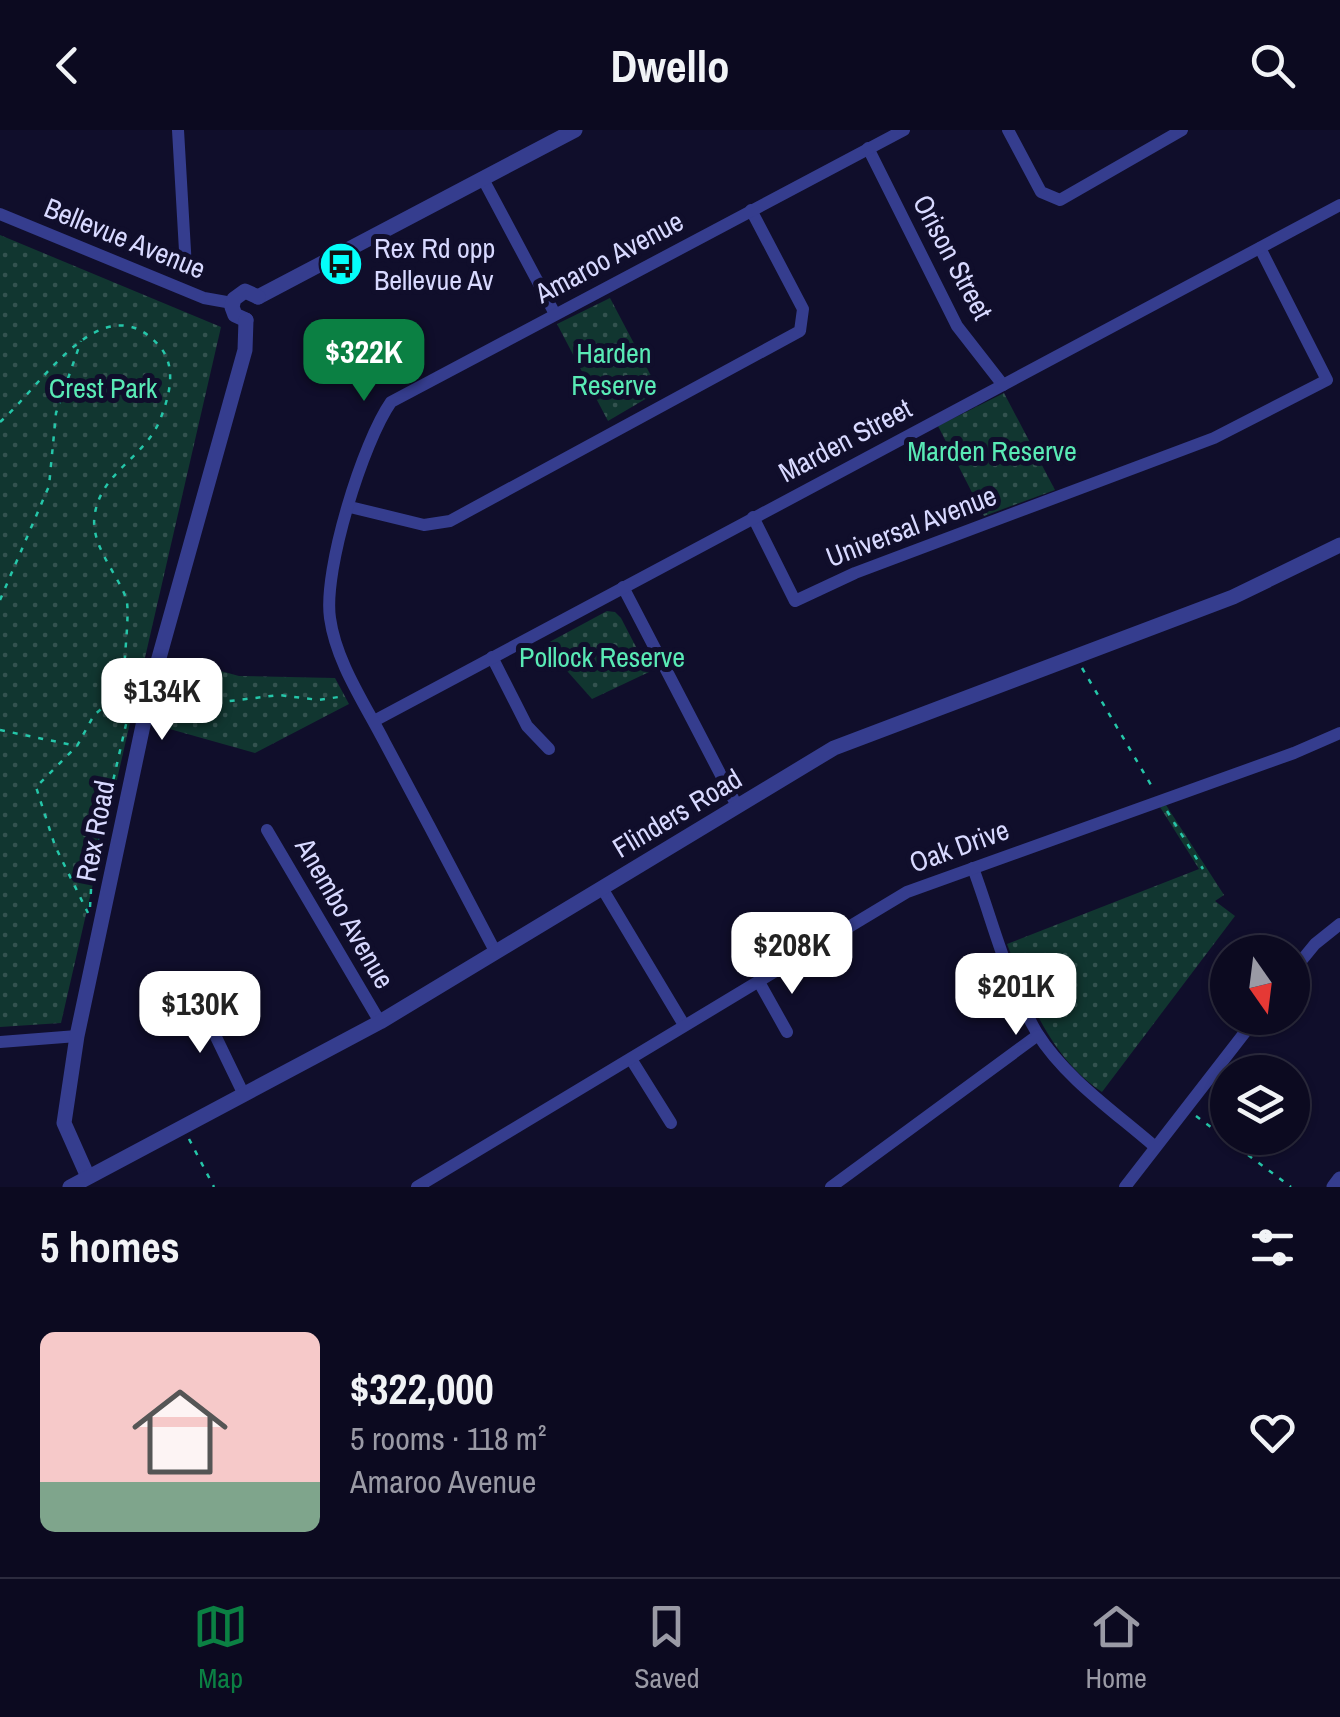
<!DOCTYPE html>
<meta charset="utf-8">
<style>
:root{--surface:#0c0a20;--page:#151329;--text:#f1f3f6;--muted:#9a9aa5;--line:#2c2b3e;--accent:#0b8043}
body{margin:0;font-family:"Archivo Narrow",sans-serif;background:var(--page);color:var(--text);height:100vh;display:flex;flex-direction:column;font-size:38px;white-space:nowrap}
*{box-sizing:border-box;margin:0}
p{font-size:32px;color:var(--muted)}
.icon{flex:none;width:55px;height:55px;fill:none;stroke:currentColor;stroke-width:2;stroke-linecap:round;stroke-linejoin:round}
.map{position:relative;height:1057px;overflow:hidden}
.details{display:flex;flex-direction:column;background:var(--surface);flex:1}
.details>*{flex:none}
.needle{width:65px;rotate:166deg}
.fabs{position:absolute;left:1210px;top:805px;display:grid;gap:20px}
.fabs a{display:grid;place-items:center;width:100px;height:100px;border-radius:50%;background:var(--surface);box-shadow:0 2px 8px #0004,0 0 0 2px var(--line);font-size:50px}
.price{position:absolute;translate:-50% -85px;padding:0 22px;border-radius:20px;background:#fff;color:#222;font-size:32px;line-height:65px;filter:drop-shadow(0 2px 5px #0008)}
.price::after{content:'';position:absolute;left:50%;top:60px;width:30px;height:22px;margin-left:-15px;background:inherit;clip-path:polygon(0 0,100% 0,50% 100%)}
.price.selected{background:var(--accent);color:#fff}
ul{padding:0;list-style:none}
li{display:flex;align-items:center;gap:30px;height:250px;padding:0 40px}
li+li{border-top:2px solid var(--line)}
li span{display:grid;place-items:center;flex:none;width:280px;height:200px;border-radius:15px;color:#555}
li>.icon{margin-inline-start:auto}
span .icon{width:120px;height:120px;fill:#fffc;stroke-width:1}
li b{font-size:42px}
h2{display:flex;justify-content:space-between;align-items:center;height:120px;padding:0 40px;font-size:42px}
header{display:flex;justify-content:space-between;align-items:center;height:130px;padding:0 40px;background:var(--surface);font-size:45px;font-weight:700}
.tab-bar{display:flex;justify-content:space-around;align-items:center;height:140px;border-top:2px solid var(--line);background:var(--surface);font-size:28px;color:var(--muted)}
.tab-bar a{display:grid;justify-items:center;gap:5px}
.tab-bar .selected{color:var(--accent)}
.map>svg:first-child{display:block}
.grass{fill:url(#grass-dots)}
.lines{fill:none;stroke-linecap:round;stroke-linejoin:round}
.path{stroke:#25c6a9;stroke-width:2.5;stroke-dasharray:5 8;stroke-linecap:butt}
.minor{stroke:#353d8e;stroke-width:12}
.tertiary{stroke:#353d8e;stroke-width:15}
.labels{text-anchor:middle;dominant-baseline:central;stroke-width:10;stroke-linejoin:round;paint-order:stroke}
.street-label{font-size:28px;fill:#d8d9ff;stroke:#100e2b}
.poi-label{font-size:28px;fill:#d8d9ff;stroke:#100e2b;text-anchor:start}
.park-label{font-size:28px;fill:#59eab5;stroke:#100e2b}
</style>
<header><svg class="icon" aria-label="back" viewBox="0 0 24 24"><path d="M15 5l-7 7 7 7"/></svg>Dwello<svg class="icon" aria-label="search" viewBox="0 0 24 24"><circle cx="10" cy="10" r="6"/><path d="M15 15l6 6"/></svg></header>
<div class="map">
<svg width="1340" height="1057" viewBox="0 0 1340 1057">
<defs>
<pattern id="grass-dots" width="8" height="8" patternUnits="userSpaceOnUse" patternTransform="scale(2.5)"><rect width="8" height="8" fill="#113630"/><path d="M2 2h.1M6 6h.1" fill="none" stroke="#33524f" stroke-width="1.8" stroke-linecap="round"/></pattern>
</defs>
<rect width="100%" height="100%" fill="#100e2b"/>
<!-- grass -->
<g class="grass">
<path d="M0,105l221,92 -160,696 -61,4z"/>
<path d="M610,168l49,93 -51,30 -51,-97z"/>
<path d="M1004,263l51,97 -71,26 -46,-90z"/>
<path d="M607,481l8,1 6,6 28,54 -57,27 -48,-54z"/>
<path d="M177,529l62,17 96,2 14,26 -94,49 -96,-27z"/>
<path d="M1166,675l58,90 -9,6 20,15 -133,176c-52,-35 -73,-92 -95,-148l192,-75 -39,-62z"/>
</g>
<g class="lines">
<!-- path -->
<g class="path">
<path d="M0,292c41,-35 104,-143 161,-74 16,21 8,49 -1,72 -15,37 -58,52 -65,93 -6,31 21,58 31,85 5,14 -4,70 -2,92l-30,25 -17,31 -41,41 19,59 33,67"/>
<path d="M0,470l49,-114 7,-73 25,-72"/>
<path d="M1082,538l72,122"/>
<path d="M167,556l55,16 57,-7 40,5 26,-4"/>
<path d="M0,600l77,16"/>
<path d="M1167,681l36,58"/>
<path d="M90,777l2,-34 35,-153 -3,-30 5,-8 11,-2"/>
<path d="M1196,986l95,71"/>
<path d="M189,1009l25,48"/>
</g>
<!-- minor -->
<g class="minor">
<path d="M178,0l8,138"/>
<path d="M1008,0l33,62 19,8 122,-70"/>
<path d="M868,18l89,178 46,59"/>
<path d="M483,49l72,135"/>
<path d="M0,84l204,84 28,5"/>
<path d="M350,377l74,18 26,-4 350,-190 3,-22 -52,-99"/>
<path d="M753,387l42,84 60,-28 359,-135 113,-58 -67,-132"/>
<path d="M623,457l114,219"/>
<path d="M492,527l35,69 22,23"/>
<path d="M374,591l966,-516"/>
<path d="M267,700l113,192"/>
<path d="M973,738c20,54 35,116 64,165 28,45 78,79 117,113"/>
<path d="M602,758l82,137"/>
<path d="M495,821c-36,-69 -73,-139 -110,-208 -20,-39 -49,-81 -55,-125 -7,-48 33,-176 61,-216l513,-272"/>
<path d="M1292,842l23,-28 25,-20"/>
<path d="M759,852l28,50"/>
<path d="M221,880l-6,17 1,10 28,58"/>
<path d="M0,912l77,-6"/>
<path d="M631,929l40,64"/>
<path d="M417,1057l490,-295 387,-139 46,-20"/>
<path d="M831,1057l207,-152"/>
<path d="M1125,1057l131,-169"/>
</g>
<!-- tertiary -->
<g class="tertiary">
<path d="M258,167l317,-167"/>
<path d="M246,190l-11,-5 -3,-8 2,-8 11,-8 13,6"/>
<path d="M88,1047l-24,-54 13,-87 75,-353 93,-333 1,-30"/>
<path d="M70,1057l310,-165 454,-274 399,-151 107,-52"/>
<path d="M1334,1057l6,-8"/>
</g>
</g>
<!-- icons -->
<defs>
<g id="bus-disc" transform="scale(2.25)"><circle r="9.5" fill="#04fffa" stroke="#100e2b"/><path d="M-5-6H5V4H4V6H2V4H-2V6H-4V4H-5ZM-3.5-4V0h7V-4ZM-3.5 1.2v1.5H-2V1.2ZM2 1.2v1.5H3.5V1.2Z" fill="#111"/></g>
</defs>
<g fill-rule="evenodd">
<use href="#bus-disc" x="341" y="134"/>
</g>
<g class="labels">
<!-- street labels -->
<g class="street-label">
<text transform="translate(125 108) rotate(22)">Bellevue Avenue</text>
<text transform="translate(609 127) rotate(-28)">Amaroo Avenue</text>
<text transform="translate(953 127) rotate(62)">Orison Street</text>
<text transform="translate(845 310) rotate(-28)">Marden Street</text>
<text transform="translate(911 396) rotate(-21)">Universal Avenue</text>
<text transform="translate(677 683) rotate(-31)">Flinders Road</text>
<text transform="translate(95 701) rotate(-79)">Rex Road</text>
<text transform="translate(959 716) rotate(-20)">Oak Drive</text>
<text transform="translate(345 783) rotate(60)">Anembo Avenue</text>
</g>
<!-- poi labels -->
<g class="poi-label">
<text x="374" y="118">Rex Rd opp<tspan x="374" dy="32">Bellevue Av</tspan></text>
</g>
<!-- park labels -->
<g class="park-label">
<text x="614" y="223">Harden<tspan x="614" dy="32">Reserve</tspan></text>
<text x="103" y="258">Crest Park</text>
<text x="992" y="321">Marden Reserve</text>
<text x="602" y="527">Pollock Reserve</text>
</g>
</g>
</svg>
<div class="fabs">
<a><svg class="needle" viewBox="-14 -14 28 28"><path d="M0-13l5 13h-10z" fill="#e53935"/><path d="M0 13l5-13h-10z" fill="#9a9aa5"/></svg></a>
<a><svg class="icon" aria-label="layers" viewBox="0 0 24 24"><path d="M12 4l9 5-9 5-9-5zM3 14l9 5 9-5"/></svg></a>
</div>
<b class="price selected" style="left:364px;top:274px">$322K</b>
<b class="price" style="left:162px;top:613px">$134K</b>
<b class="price" style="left:792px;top:867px">$208K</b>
<b class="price" style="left:1016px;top:908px">$201K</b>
<b class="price" style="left:200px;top:926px">$130K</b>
</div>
<section class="details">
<h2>5 homes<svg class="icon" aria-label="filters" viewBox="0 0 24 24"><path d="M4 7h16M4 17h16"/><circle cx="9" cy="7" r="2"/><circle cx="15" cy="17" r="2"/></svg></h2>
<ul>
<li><span style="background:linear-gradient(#f6c9c9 75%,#7fa58c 0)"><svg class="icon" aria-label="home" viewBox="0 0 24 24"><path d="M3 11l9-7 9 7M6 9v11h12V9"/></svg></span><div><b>$322,000</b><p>5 rooms · 118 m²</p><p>Amaroo Avenue</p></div><svg class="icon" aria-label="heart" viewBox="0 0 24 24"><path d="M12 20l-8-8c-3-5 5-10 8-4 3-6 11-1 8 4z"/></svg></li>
</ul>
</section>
<nav class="tab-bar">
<a class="selected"><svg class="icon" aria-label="map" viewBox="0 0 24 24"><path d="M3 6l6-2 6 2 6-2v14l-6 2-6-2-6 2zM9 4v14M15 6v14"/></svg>Map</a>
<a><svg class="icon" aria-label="saved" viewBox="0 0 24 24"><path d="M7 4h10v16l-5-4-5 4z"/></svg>Saved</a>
<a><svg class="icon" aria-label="home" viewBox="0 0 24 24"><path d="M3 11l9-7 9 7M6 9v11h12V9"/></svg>Home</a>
</nav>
